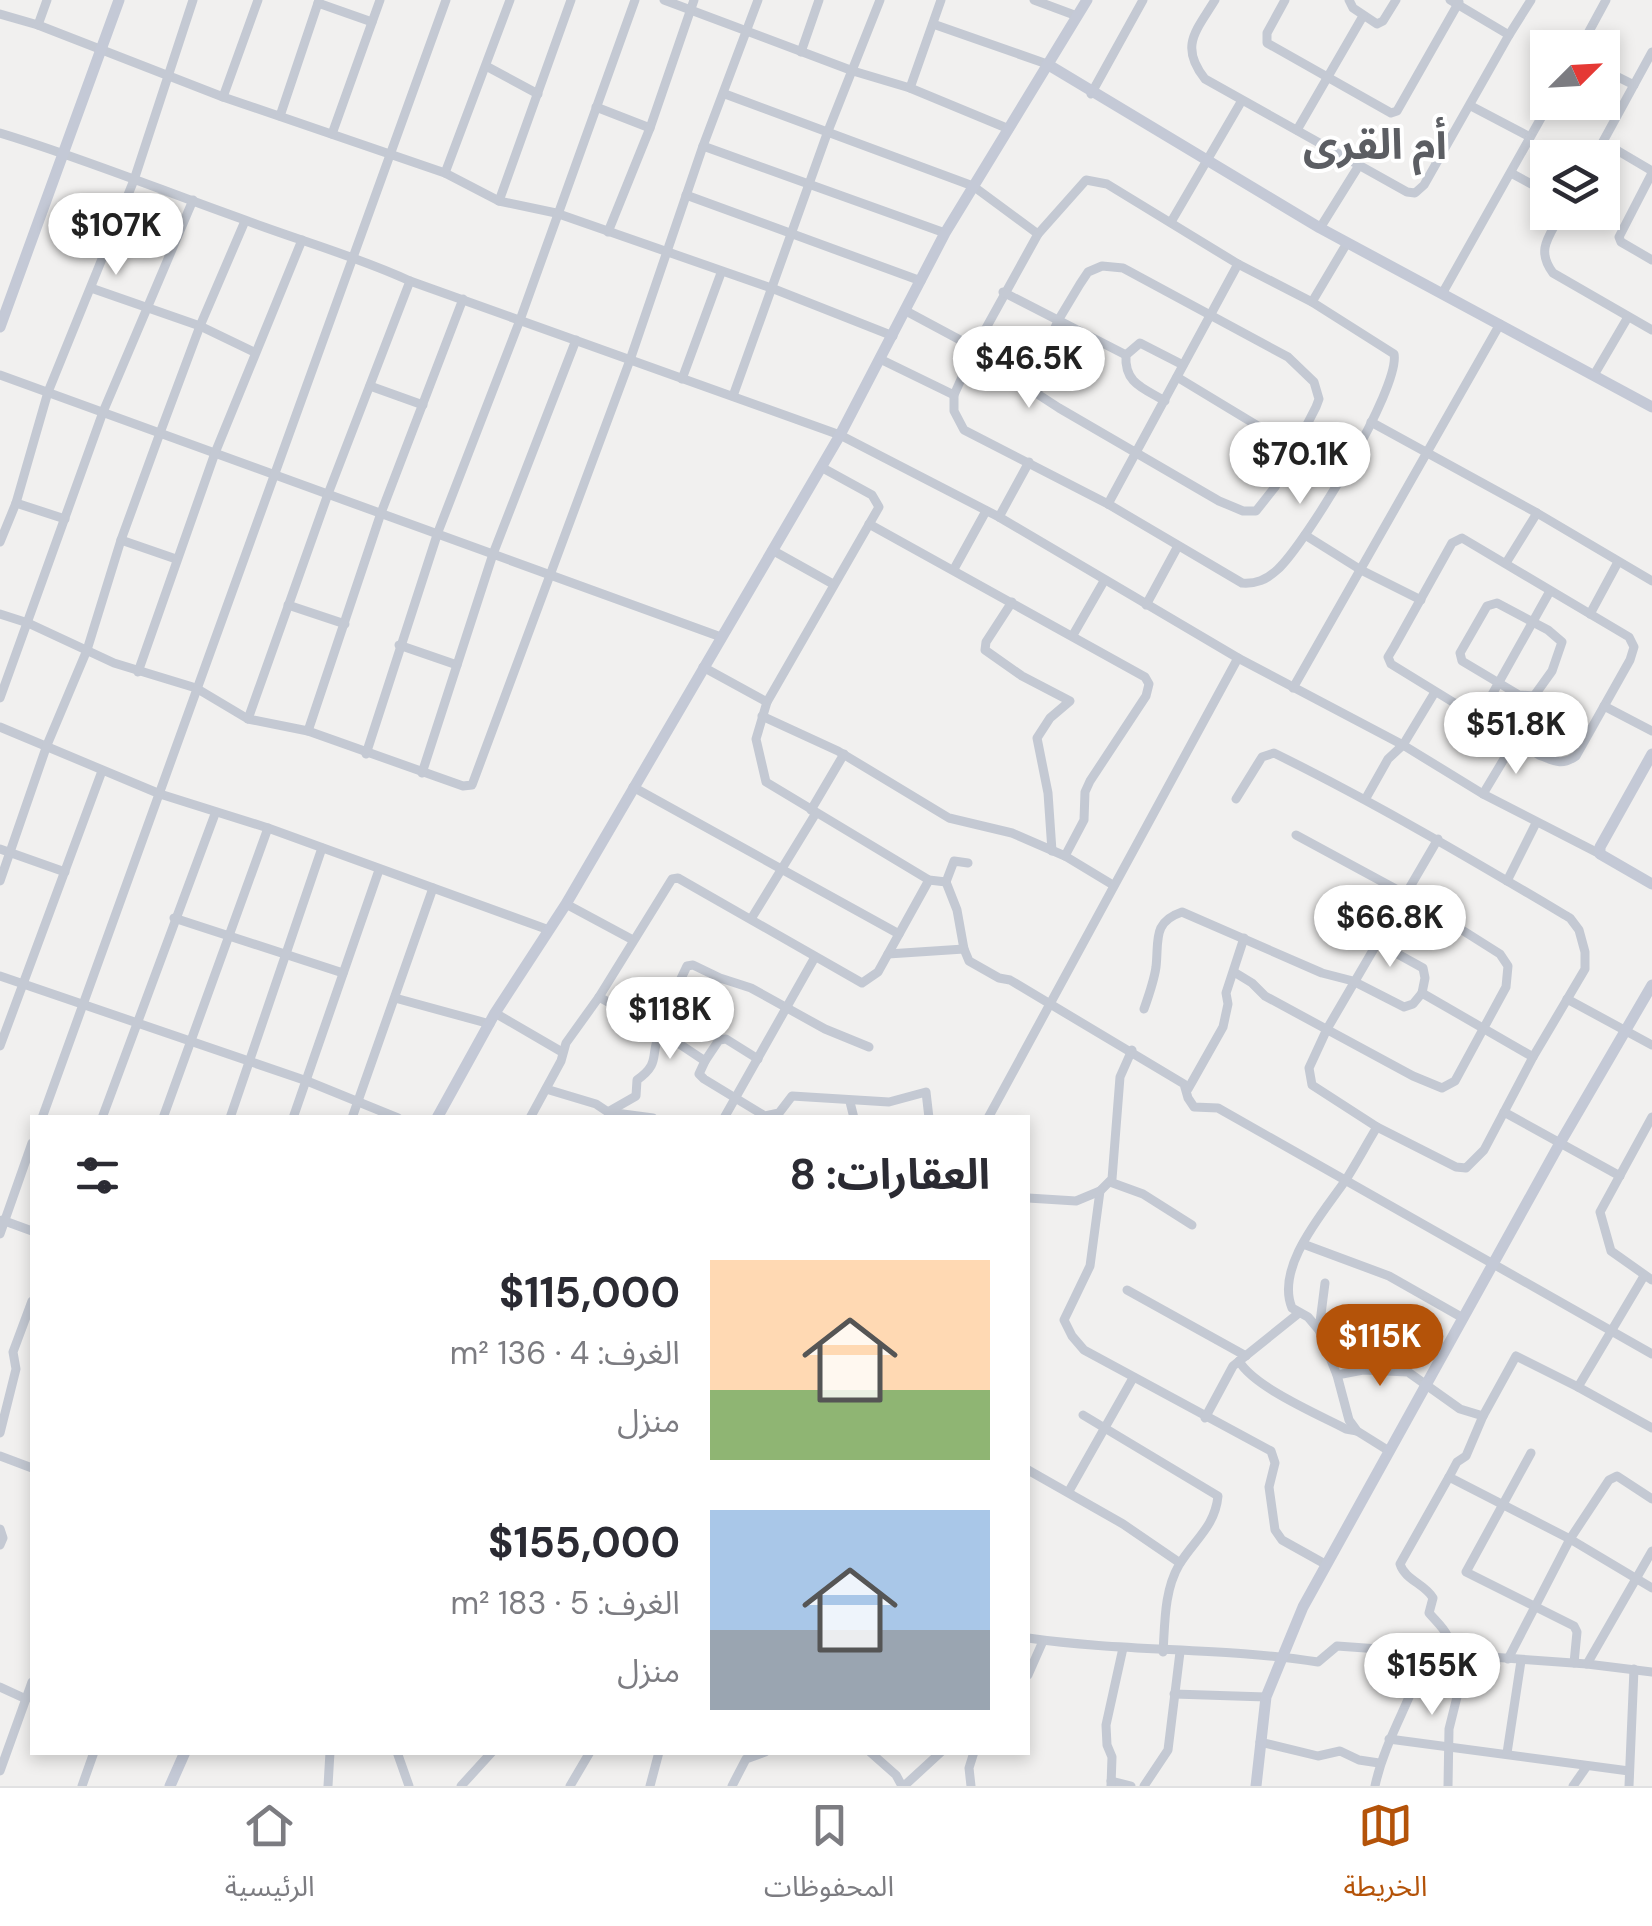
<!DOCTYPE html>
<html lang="ar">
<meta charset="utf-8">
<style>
:root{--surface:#fff;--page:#f2f2f3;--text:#2b2b33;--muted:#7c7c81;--line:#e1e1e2;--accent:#b45309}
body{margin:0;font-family:"DM Sans","Noto Sans Arabic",sans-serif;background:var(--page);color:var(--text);direction:rtl;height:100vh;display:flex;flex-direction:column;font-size:38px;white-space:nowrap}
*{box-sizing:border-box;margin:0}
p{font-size:32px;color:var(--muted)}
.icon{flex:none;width:55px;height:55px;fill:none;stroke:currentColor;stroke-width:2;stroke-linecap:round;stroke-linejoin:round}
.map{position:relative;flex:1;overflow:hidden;direction:ltr}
.drawer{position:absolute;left:30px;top:1115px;width:1000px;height:640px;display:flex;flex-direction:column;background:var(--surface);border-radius:0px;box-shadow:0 5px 15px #0003;direction:rtl}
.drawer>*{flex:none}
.needle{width:65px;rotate:66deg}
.buttons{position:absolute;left:1530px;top:30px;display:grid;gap:20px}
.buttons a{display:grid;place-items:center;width:90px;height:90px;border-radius:0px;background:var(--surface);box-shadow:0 5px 15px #0003;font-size:50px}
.price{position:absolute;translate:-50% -85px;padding:0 22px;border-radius:35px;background:#fff;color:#222;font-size:32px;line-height:65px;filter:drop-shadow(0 2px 5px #0008)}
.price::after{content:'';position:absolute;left:50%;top:60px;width:30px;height:22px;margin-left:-15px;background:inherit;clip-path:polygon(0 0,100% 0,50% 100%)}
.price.active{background:var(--accent);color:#fff}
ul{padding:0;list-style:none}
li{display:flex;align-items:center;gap:30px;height:250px;padding:0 40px}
li span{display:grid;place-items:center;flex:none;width:280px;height:200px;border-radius:0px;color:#555}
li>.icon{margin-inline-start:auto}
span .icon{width:120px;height:120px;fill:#fffc;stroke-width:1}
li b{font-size:42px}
h2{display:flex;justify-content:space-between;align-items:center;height:120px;padding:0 40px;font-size:42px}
.dock{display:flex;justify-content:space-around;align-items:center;height:140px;border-top:2px solid var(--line);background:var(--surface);font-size:28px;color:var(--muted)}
.dock a{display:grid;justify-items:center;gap:5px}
.dock .active{color:var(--accent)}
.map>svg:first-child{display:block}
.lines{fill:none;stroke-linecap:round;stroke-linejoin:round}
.street{stroke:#c4c9d3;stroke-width:9}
.secondary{stroke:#c4c9d6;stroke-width:11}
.labels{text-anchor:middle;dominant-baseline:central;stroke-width:8;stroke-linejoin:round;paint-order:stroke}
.district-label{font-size:42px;font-weight:bold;fill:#5c5e63;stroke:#fff}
</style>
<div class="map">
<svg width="1652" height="1786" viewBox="0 0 1652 1786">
<rect width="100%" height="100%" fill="#f1f0ef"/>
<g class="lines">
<!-- street -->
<g class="street">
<path d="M664,0l189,71 57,17 99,41"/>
<path d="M1034,0l43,16"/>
<path d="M1215,0c-19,31 -36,46 -10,79l202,113 8,1 9,-8 85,-150 -59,-35"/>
<path d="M1285,0l-18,33v10l124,70 6,-2 62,-109"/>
<path d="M1349,0l4,8 24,16 6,-3 13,-21"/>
<path d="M318,3l54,19"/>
<path d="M0,14l38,11 185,72 222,76 54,28 57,12 218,76 119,47"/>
<path d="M933,24l114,40"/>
<path d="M38,25l9,-25"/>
<path d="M1509,35l22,-35"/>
<path d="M1580,48l26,-48"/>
<path d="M801,52l18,-52"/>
<path d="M486,66l52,28"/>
<path d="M1602,69l32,16"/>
<path d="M910,88l31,-88"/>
<path d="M725,94l248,92 65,48"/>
<path d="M1091,94l52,-94"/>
<path d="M223,97l35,-97"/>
<path d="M1471,106l59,31"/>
<path d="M596,107l54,21"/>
<path d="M280,116l39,-116"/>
<path d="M1297,130l66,-114"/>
<path d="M0,133c83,25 163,58 245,87 55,21 111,36 165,61l430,154 159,82 239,141 165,87 80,49 117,60"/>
<path d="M332,134l48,-134"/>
<path d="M1603,142l49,29"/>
<path d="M703,146l242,87"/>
<path d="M1594,158l58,-106"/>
<path d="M445,173l65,-173"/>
<path d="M1511,173l37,20"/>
<path d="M1652,173l-33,64 2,5 31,18"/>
<path d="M1086,180l21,4 131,80 74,38 82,52c7,33 -89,191 -117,216 -11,10 -21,14 -35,13l-134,-79 -144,-74 -10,-19v-16l21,-47 63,-114z"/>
<path d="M686,195l235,86"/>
<path d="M499,201l72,-201"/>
<path d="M1562,212c-12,24 -27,37 -9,61l99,57"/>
<path d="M1171,222l70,-120"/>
<path d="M1320,228l38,-61"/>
<path d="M608,232l42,-104 44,-128"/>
<path d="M1102,266l21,2 165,89 26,25 5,17 -3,8 -41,80 -19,24h-13l-24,-10 -160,-93 -20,-13 -7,-18 27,-58 21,-35 8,-12z"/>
<path d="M91,288l109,38 54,26"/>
<path d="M1003,292l123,63"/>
<path d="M1442,294l108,-192"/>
<path d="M1312,302l35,-59"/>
<path d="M906,311l69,37"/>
<path d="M880,359l74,36"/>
<path d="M0,375l721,262"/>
<path d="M1594,375l34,-58"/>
<path d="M1177,377l165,100"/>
<path d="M682,379l39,-106"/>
<path d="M370,386l53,19"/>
<path d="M733,396l95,-265 52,-131"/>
<path d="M1165,401c-22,-13 -41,-18 -39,-46l14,-12 43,22"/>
<path d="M1371,422l166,91 115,68"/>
<path d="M821,467l51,28 7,12 -112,195 -11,37 10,43 163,98 17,2 8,-21 14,2"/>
<path d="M16,503l49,16"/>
<path d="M1108,504l130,-240"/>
<path d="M999,517l30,-55"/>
<path d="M869,524l276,153 4,7 -3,12 -56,85 -5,11 -1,28 -19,36"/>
<path d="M1305,535l56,35 60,30"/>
<path d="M1462,538l167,99 5,10 -4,13 -54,96c-14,10 -22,5 -37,-1l-148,-91 -3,-7 6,-10 58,-104z"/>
<path d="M121,540l55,19"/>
<path d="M0,542l16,-39 32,-111 86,-212 59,-180"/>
<path d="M772,550l61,34"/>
<path d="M1506,563l31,-50"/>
<path d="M954,569l32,-58"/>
<path d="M1012,602l-26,40 -1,8 37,26 48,25 -20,17 -13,20 11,55 4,58"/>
<path d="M1497,603l51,27 14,12 -10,29 -18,25 -15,-1 -57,-34 -2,-8 27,-47z"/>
<path d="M288,605l57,19"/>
<path d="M1146,605l32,-59"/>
<path d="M0,614l28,9 86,40 82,25 52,31 60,12 155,55 9,-1 158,-425 73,-214 55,-146"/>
<path d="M1590,614l28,-52"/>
<path d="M1073,635l31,-54"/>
<path d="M399,645l58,20"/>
<path d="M703,667l64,35"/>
<path d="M138,672l77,-219 87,-213"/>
<path d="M1293,688l207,-364"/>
<path d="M0,698l103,-286 90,-212"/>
<path d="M1604,706l48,25"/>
<path d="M762,716l76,35 111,67 63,15 53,23 48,29"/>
<path d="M1480,716l70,-125"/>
<path d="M248,719l80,-225 82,-213"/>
<path d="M0,727l160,67 108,34 281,102"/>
<path d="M308,731l73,-218 82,-214"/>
<path d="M366,754l72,-222 82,-212 115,-320"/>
<path d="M422,773l71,-219 83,-214"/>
<path d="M633,787l266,147"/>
<path d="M1483,794l33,-55"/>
<path d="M1366,798l22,-39 15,-14 32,-53"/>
<path d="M1236,799l26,-42 12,-4c102,50 198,107 296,165l9,12 6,22v17l-52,88 -49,93 -18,18 -10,-1 -79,-40 -65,-42 -3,-17 18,-39 111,-190"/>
<path d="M811,810l33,-56"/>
<path d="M0,849l65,23"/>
<path d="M0,881l47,-136 40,-95 34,-110 39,-107 40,-107 45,-105"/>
<path d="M1507,881l29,-58"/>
<path d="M946,882l11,28 7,39 5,12 30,17 11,2 174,104 4,14 6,9 24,1 434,246"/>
<path d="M566,904l67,36"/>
<path d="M174,918l169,55"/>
<path d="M751,919l65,-106"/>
<path d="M1376,942l47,26 2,10 -3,15"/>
<path d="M888,954l76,-5"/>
<path d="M1234,972l18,11 13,13 148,80 29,12 13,-7 51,-94 2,-21 -8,-12 -95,-60 -109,-59"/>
<path d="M0,976l307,105 91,37"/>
<path d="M599,997l58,32 48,32 14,-21 7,-1 32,20"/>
<path d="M395,998l95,26"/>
<path d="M1567,999l85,46"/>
<path d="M1144,1009c5,-14 10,-28 12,-42 3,-26 -4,-45 26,-55l140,61 31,8 51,26 9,-3 9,-11 111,64"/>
<path d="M495,1013l67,39"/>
<path d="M657,1029l30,-63 6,-1 27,13 31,10 74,41 44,18"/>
<path d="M0,1046l102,-275"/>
<path d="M1132,1050l-12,27 -8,102 -12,12 -10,75 -26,54 8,16 12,14 187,101 4,12 -6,24 6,43 7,10 43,24"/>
<path d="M705,1061l-6,13 5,5 61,37 14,-3 13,-17 97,6 37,-10 3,26"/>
<path d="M546,1089l50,15 12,8 45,6"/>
<path d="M1188,1089l35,-62 5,-23 -2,-11 18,-55"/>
<path d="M850,1102l4,16"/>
<path d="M608,1112l28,-16 1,-16c25,-18 12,-25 23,-47"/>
<path d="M1504,1112l116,64"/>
<path d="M1652,1117l-52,95 11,39 41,29"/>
<path d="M42,1118l404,-1118"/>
<path d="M102,1118l113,-304"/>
<path d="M163,1118l105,-290"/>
<path d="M230,1118l92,-270"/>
<path d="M293,1118l86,-248"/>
<path d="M352,1118l81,-230"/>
<path d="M530,1118l31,-57 5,-18 33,-46 73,-118 6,-1 184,105 16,-11 51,-92"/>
<path d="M724,1118l91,-161"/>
<path d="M988,1118l250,-460"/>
<path d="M1377,1127c-11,18 -21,37 -32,54 -22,32 -70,86 -53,127l16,9 11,13 18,45 12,45 8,11 32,20"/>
<path d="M1110,1182l33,12 49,31"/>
<path d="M1028,1198l48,3 24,-10"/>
<path d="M2,1220l30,11"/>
<path d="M0,1234l32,-91"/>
<path d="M1303,1244l86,32 74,42"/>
<path d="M1127,1290l119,66"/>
<path d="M1319,1330l6,-47"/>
<path d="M1239,1361c15,26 78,53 107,68l11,2"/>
<path d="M1337,1375l26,-5 45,2 52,37 23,7 33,-60 62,31 66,-111"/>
<path d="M1578,1387l74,41"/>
<path d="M1083,1415l135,81c-3,31 -24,44 -39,69 -15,26 -14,58 -16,87"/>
<path d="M1483,1416l-17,40 -9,6 -8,15 121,62 82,49"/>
<path d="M1205,1418l28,-52 66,-53"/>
<path d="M0,1433l16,-64 -3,-17 19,-51"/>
<path d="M1531,1453l-65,119 108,54 3,6 -3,31"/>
<path d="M0,1456l32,12"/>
<path d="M1028,1470l95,54 57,39"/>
<path d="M1449,1477l-49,87c5,16 25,20 33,34l-4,15c14,16 23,21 21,44"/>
<path d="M1069,1491l64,-113"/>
<path d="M0,1529l3,9 -3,7"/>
<path d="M1028,1638c96,14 194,9 290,24l19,-16 250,18 65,8"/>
<path d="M1508,1659l62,-120 39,-59 8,-4 35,23"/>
<path d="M1587,1664l65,-113"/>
<path d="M1028,1675l15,-34"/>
<path d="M0,1687l26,12"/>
<path d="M1174,1694l92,3"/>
<path d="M1389,1739l240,32"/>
<path d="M1260,1742l58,14 22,-5 19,9 20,3"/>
<path d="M397,1752l12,34"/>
<path d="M870,1752l26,23 6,11"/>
<path d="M1507,1753l14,-92"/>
<path d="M0,1771l32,-89"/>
<path d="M1111,1781l20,5"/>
<path d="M82,1786l12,-34"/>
<path d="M328,1786l2,-34"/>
<path d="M461,1786l31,-34"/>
<path d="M570,1786l20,-34"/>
<path d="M650,1786l9,-34"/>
<path d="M732,1786l14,-27 19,-7"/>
<path d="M904,1786l37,-34"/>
<path d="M971,1786l-2,-18 5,-16"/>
<path d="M1111,1786l1,-29 -5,-12 -1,-20 17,-77"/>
<path d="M1144,1786l24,-36 12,-98"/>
<path d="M1375,1786c10,-47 37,-86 50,-131"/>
<path d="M1448,1786l1,-57 18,-72"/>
<path d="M1573,1786l14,-20"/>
<path d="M1629,1786l5,-117"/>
</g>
<!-- secondary -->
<g class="secondary">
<path d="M1047,64l273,164 332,179"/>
<path d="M0,327l119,-327"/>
<path d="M1652,754l-52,93v7l52,30"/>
<path d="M437,1118l58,-105 71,-109 274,-469 105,-202 142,-233"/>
<path d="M170,1786l15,-34"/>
<path d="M1256,1786l10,-89 37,-90 257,-464 92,-158"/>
</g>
</g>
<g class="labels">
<!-- district labels -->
<g class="district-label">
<text x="1375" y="144">أم القرى</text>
</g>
</g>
</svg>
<div class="buttons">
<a><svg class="needle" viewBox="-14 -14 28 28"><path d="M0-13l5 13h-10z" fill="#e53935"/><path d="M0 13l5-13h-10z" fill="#7c7c81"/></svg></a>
<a><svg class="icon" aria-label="layers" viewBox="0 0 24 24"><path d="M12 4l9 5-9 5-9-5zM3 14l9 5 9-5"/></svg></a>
</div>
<b class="price" style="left:116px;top:278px">$107K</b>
<b class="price" style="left:1029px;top:411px">$46.5K</b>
<b class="price" style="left:1300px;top:507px">$70.1K</b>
<b class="price" style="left:1516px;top:777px">$51.8K</b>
<b class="price" style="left:1390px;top:970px">$66.8K</b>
<b class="price" style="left:670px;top:1062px">$118K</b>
<b class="price active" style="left:1380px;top:1389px">$115K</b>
<b class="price" style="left:1432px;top:1718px">$155K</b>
<section class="drawer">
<h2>العقارات: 8<svg class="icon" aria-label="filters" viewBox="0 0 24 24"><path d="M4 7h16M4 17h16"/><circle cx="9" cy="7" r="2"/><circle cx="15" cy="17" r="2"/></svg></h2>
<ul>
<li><span style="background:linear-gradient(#ffd9b3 65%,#8fb573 0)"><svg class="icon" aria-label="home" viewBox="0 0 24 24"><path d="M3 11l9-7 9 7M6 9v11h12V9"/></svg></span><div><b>$115,000</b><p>الغرف: 4 · 136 m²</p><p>منزل</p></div></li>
<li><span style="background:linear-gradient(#a9c7e8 60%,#9aa5b1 0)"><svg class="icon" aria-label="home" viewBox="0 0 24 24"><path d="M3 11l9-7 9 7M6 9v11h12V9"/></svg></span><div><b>$155,000</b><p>الغرف: 5 · 183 m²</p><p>منزل</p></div></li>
</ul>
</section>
</div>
<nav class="dock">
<a class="active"><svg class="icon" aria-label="map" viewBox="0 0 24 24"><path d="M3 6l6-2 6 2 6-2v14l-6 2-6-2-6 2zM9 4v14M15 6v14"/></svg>الخريطة</a>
<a><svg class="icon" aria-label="saved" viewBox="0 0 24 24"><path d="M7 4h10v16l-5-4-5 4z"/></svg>المحفوظات</a>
<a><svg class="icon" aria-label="home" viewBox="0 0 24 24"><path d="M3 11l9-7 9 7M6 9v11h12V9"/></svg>الرئيسية</a>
</nav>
